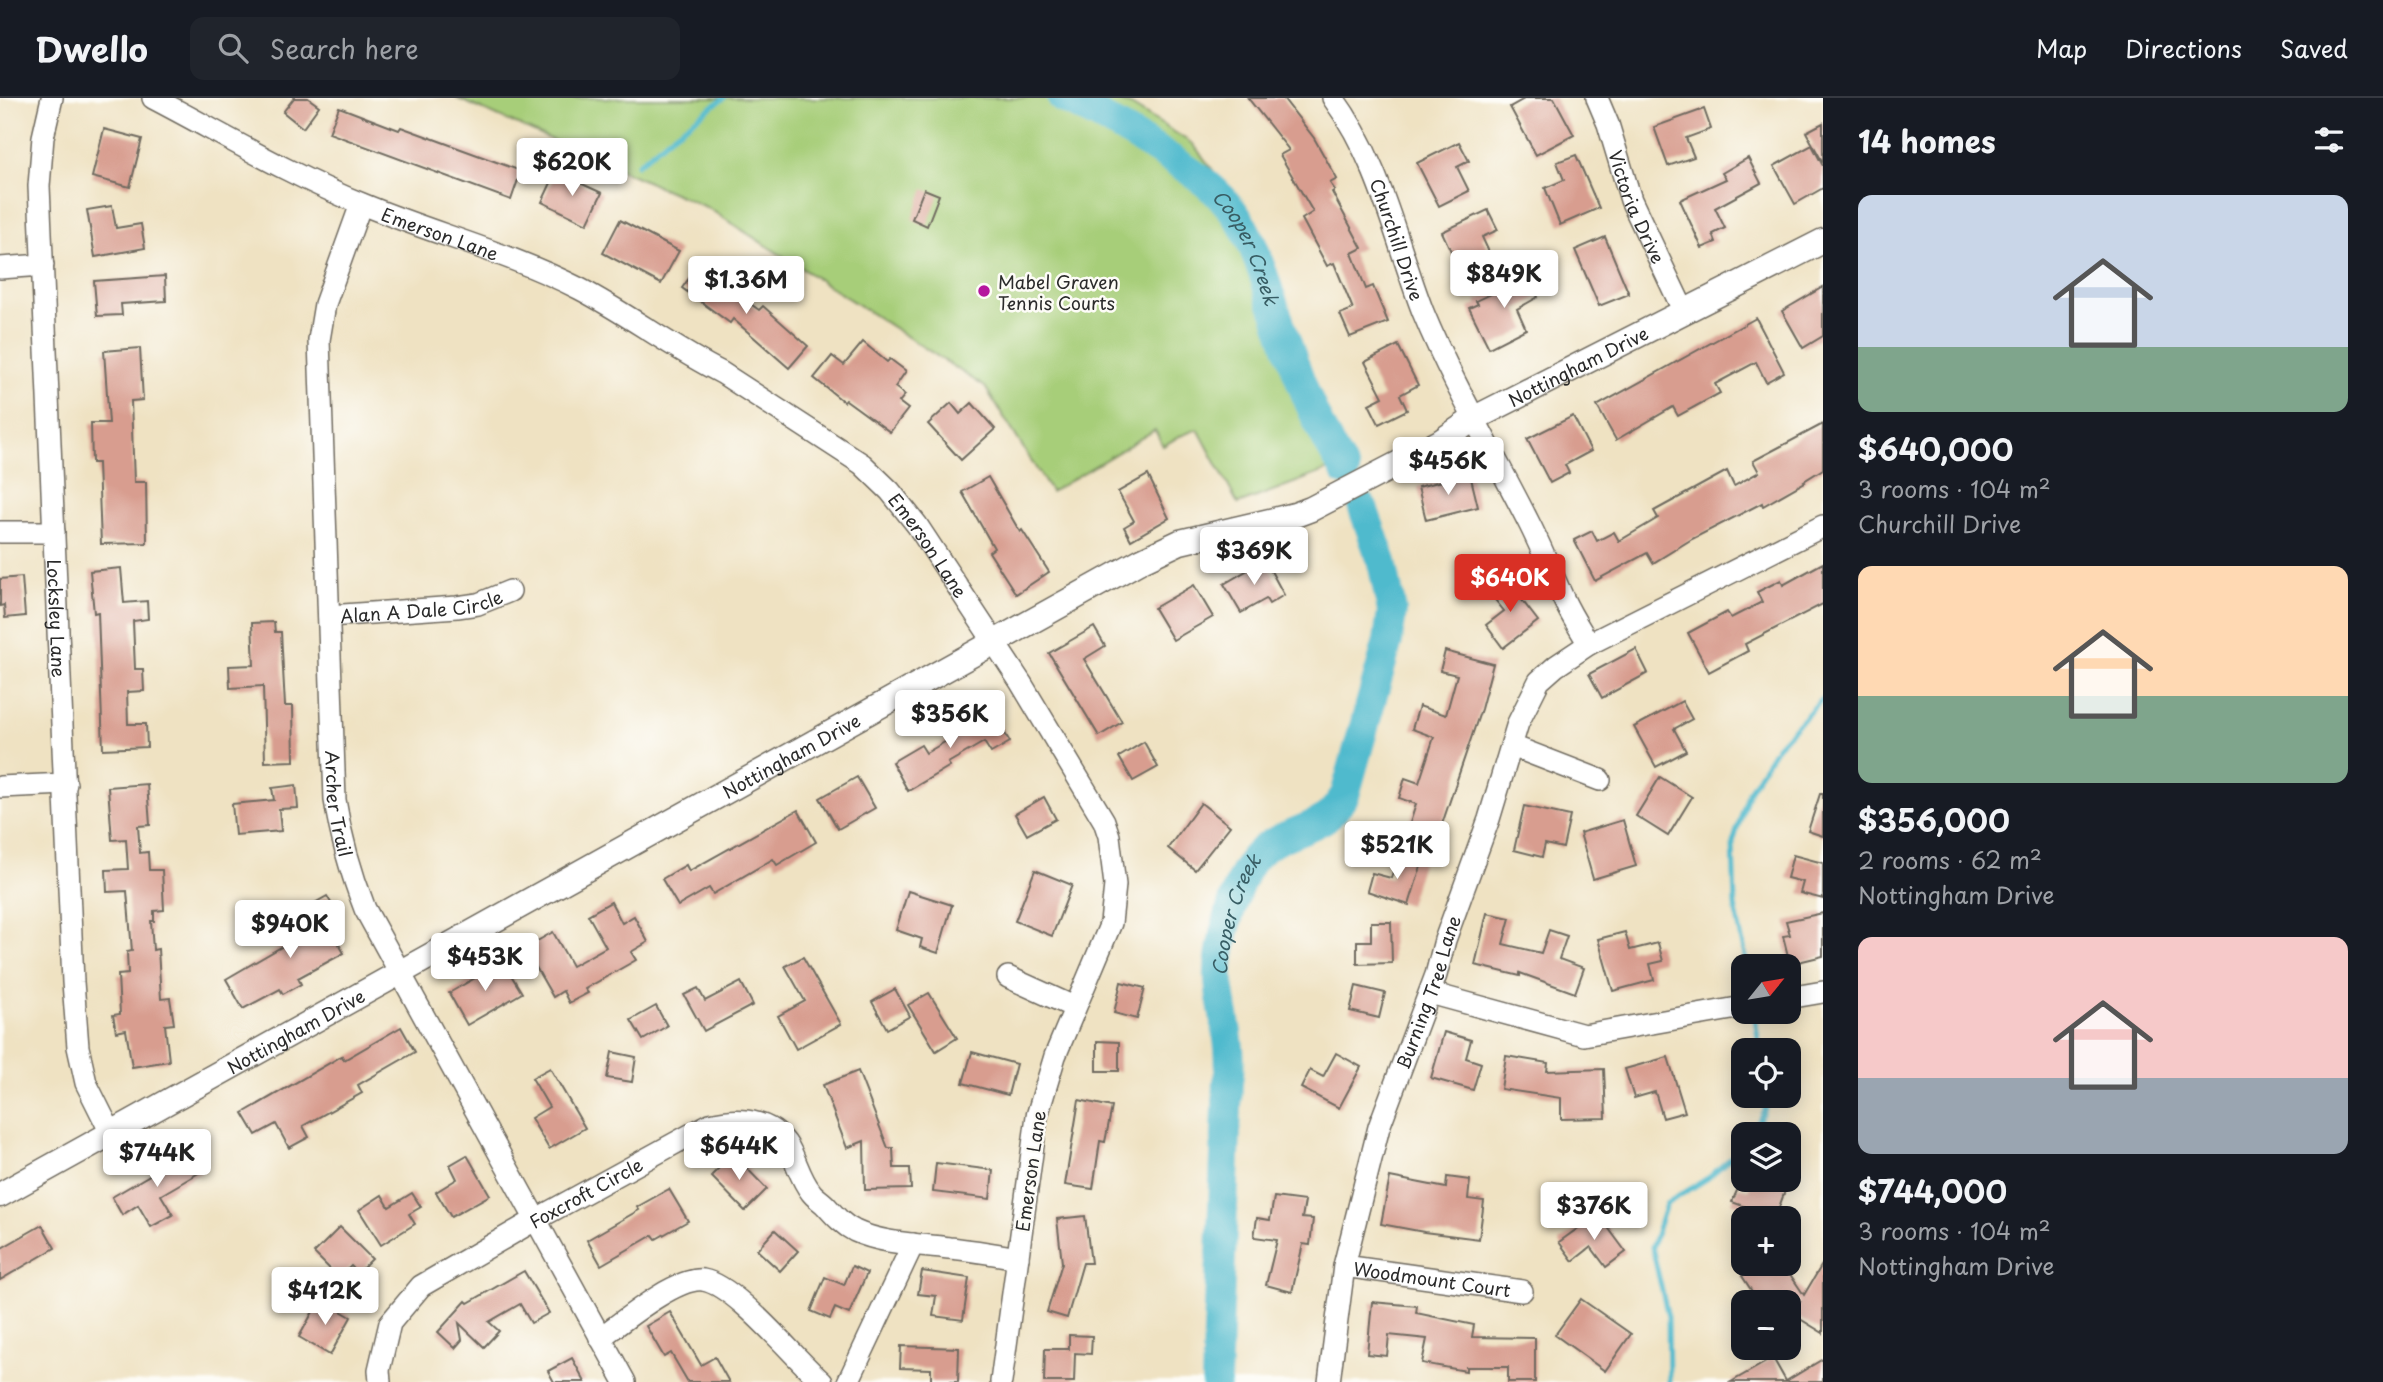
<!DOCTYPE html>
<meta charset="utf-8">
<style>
:root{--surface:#171b24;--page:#20242c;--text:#f1f3f6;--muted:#9ea1a6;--line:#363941;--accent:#d93025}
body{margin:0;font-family:"Playpen Sans",sans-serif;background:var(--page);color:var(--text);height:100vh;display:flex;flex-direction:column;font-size:26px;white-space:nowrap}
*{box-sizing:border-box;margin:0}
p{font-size:23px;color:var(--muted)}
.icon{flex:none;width:38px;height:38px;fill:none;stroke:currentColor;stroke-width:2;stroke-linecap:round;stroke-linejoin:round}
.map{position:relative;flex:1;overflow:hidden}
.details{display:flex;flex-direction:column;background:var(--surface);width:560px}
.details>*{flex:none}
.needle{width:46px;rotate:60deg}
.controls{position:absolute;left:1731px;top:856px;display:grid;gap:14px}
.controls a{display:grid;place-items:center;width:70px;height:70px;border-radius:14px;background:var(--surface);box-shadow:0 4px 18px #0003;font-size:35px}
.price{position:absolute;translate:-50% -60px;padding:0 16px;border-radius:7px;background:#fff;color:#222;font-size:23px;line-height:46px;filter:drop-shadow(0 2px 4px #0008)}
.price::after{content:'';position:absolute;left:50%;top:42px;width:21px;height:16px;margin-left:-10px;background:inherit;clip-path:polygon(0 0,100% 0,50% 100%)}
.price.selected{background:var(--accent);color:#fff}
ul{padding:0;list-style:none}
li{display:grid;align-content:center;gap:14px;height:371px;padding:0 35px}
li span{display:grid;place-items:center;height:217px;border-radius:14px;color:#555}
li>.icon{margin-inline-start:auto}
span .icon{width:126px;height:126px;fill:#fffc;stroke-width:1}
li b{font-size:30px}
h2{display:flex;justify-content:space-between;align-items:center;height:84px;padding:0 35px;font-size:30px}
header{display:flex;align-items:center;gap:42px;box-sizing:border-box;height:98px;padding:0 35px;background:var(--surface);border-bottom:2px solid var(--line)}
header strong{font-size:33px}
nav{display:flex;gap:38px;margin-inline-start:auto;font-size:24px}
.search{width:490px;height:63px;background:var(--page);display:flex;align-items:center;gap:18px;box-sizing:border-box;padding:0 24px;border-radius:14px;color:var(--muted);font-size:26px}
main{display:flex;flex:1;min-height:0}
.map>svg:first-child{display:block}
.green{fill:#a7ce79;stroke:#697c52;stroke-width:2}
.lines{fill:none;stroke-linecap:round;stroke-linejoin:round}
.stream{stroke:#50bacd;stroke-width:5}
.river{stroke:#50bacd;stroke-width:30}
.building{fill:#d89d8f}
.minor-casing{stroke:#706b60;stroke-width:24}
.tertiary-casing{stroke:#706b60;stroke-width:27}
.minor{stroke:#fff;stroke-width:21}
.tertiary{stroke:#fff;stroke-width:24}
.poi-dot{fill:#b5179e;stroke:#fdfcf7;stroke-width:2.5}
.labels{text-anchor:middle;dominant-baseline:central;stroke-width:5;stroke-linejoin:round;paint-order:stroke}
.street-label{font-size:18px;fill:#2b2b2b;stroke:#fdfcf7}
.poi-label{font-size:18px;fill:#2b2b2b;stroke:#fdfcf7;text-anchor:start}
.water-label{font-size:19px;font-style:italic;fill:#385d64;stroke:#fdfcf7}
</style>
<header>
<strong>Dwello</strong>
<div class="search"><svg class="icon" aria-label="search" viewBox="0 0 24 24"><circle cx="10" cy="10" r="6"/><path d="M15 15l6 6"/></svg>Search here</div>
<nav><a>Map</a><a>Directions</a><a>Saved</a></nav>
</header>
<main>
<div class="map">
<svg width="1823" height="1284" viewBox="0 0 1823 1284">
<rect width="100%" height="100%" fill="#fdfcf7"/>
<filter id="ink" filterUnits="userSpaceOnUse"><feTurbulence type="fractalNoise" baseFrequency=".0143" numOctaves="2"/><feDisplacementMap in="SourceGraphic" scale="14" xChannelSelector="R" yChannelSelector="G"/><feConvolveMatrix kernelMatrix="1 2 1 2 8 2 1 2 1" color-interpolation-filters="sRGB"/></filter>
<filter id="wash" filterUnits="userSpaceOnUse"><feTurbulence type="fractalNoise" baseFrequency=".00686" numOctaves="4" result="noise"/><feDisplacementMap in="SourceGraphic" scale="28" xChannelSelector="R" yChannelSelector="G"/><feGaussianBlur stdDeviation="1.57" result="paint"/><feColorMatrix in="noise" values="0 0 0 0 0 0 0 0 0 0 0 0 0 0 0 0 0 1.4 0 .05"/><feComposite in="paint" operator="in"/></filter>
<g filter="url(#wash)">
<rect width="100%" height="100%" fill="#efe2c2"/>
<!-- green -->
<path class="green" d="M456,0h653l22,7 62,39 56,74 98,245 -109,41 -40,-75 -18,7 -17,10 -8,-16 -104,62 -66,-105 -277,-179z"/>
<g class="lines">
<!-- stream -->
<g class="stream">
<path d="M637,67l33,-28 54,-39"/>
<path d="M1747,868l-12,-60 -2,-63 16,-52 28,-45 46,-48"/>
<path d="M1754,914l6,38"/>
<path d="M1751,1036l15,-27 -1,-11"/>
<path d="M1669,1284l-1,-65 -16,-70 14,-43 42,-26 35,-31"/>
</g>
<!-- river -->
<g class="river">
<path id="s1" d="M1062,0c28,12 54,27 80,43 36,22 75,43 98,80 14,23 22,49 30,74 22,60 39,122 75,176"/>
<path id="s2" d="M1216,1284l12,-300c6,-35 -6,-66 -9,-101 -2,-30 16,-100 35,-123 18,-22 47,-25 70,-39 10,-6 15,-16 21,-24l43,-154 4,-30 -10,-49 -19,-54"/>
</g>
</g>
<g id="blocks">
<!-- building -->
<g class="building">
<path d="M294,0h14l11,8 -16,22 -20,-16z"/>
<path d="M1248,0h35l31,40 23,41 -7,4 5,7 -3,2 30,56 -10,5 14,36 7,-3 15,36 -38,15 -10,-23 13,-5 -19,-46 -7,3 -25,-47 11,-7 -33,-57 9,-5z"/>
<path d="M1526,0h28l20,37 -38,20 -26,-48z"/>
<path d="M339,9l60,23 2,-3 120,44 -10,29 -182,-67z"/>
<path d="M1704,11l7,20 -25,9 8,19 -26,9 -14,-39z"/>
<path d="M1823,25v40l-17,-31z"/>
<path d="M104,31l38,10 -12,48 -38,-10z"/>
<path d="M1459,44l10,19 -12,6 12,24 -30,15 -22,-43z"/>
<path d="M1812,47l11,21v22l-28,16 -21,-38z"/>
<path d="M1576,57l23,53 -39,17 -15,-37 19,-8 -7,-18z"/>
<path d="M1748,60l13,25 -46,25 10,20 -12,6 3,8 -14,6 -22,-48 46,-21 -4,-6z"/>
<path d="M556,74l46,21 -15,31 -45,-22z"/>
<path d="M924,91l15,6 -12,31 -15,-7z"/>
<path d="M112,108l4,22 25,-4 4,24 -50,9 -8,-47z"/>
<path d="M1488,112l10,20 -16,7 12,26 -31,14 -21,-45z"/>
<path d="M620,122l59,31 -18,33 -58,-31z"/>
<path d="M1605,139l24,57 -30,12 -24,-56z"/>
<path d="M698,168l61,44 4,-4 45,40 -19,22 -56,-49 -3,4 -48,-35z"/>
<path d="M1520,168l18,31 -21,12 9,20 -37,19 -20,-40 9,-4 -2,-3 38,-18 -6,-10z"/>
<path d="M165,178l1,25 -45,3 1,11 -25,1 -3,-35z"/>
<path d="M1823,189v49l-20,12 -21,-37z"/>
<path d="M1756,220l28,54 -18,10 -10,-20 -41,22 5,9 -42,23 -5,-9 -57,33 -19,-34z"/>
<path d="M863,244l24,20 3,-3 16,12 -11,16 10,8 -6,7 9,7 -18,23 -44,-32 -2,2 -30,-24 18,-22 12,9z"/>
<path d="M1398,247l20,40 -18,10 7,15 -28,14 -10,-20 14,-7 -18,-35z"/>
<path d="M140,250l3,52 -12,1 3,81h12l1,61 -46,1 -3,-81h-6l-1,-40h18l-5,-72z"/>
<path d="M951,305l9,11 12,-11 23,26 -34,31 -33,-36z"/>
<path d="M1573,318l18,35 -26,14 4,8 -19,10 -23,-44z"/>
<path d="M1823,326v45l-19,12 1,1 -42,24 -1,-3 -70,36 -39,24 -6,-10 -52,28 -21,-41 18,-9 5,10 17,-9 5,9 39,-23 -4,-7 73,-40 7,15 25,-14 -6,-11z"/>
<path d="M1470,376l8,33 -52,13 -8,-33z"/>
<path d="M1148,377l21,43 -38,22 -7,-13 10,-6 -16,-29z"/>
<path d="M988,379l32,55 2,-2 27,42 -33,22 -27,-42 5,-4 -32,-56z"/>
<path d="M1265,462l19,35 -15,9 -3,-5 -25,14 -17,-29z"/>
<path d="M1823,465v41l-78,40 3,7 -39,21 -21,-39 39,-21 4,6 31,-16 -5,-10 24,-12 2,5z"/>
<path d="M121,470l3,35 23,-2 1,18 -15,2 2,48h8l1,22 -17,1 1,32h18l1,23 -44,2 -5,-137 -4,1 -4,-42z"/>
<path d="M22,479l3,39 -20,2 -1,-13 -4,1v-27z"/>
<path d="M1505,480l33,43 -35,27 -17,-23 18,-14 -16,-20z"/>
<path d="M1194,487l19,32 -40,23 -19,-32z"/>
<path d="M274,524l1,10h6l4,74h8l1,55 -29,1 -2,-76 -33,2 -1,-22 25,-1 -2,-42z"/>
<path d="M1094,529l11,19 -21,13 38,63 -23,14 -50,-83z"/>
<path d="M1636,551l12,24 -46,25 -13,-24z"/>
<path d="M1445,553l48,13 -12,45 -43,127 -29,-10 7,-22 -17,-6 6,-20 14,5 15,-46 -22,-8 7,-23 27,9 11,-40 -17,-4z"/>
<path d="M1682,603l10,18 -18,10 12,22 -30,16 -22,-40z"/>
<path d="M990,611l20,33 -19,11 -7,-11 -36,21 2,3 -42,25 -16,-29 29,-17 5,8 29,-17 -3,-5z"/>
<path d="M1144,644l14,25 -25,14 -14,-24z"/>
<path d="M857,679l18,31 -37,21 -18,-31z"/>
<path d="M1660,679l32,20 -24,39 -32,-20z"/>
<path d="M147,686l3,41 -12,1 2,27 8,-1 1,18h13l2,40 -10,1v10h-3l2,29 5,-1 3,50 9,-1 4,26 -9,1 4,36 -37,6 -6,-37 -10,2 -3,-17 7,-1 -2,-39 10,-1 -1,-22 5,-1 -5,-60 -20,1 -1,-22 22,-1 -2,-30 -14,1 -4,-53z"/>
<path d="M296,687l2,23 -19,1 2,22 -46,4 -3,-31 42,-4 -2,-12z"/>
<path d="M1820,696h3v42l-15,-5z"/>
<path d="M1044,699l12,22 -29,16 -12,-21z"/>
<path d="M1201,705l29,23 -35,44 -27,-22z"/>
<path d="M1524,708l46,10 -7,32 -18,-4 -3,13 -28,-7z"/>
<path d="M798,712l18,32 -39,23 -4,-6 -60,35 -4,-6 -31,18 -16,-27 24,-14 3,6z"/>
<path d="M1623,722l13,46 -43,13 -13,-46z"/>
<path d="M1793,757l30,8v36l-23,-6 3,-11 -16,-4z"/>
<path d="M1398,758l24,7 -13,42 -42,-14 5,-18 19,5z"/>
<path d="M1035,772l37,15 -20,51 -37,-15z"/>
<path d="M908,793l44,14 -14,48 -18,-6 2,-8 -26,-9z"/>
<path d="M327,798l11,19 -12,6 18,32 -46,25 3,6 -18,10 -3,-5 -37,20 -17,-30 81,-47 -3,-3 10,-6 -8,-15z"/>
<path d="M611,804l11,21 12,-7 14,26 -17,10 5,8 -51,29 3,4 -19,10 -6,-12 -10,6 -28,-49 28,-16 19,34 34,-19 -18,-32z"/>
<path d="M1487,815l23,5 -7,26 38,9 8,-23 18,6 -8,23 25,9 -9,25 -55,-20v3l-45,-11z"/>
<path d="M1823,815v43l-33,8 -7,-28 7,-1 -4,-14z"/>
<path d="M1371,824h20l1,41 -35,1v-23h14z"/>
<path d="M1625,834l5,18 28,-7 5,18 -13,3 4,16 -41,11 -15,-52z"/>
<path d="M803,859l38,67 -45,25 -18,-33 27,-15 -20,-35z"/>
<path d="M503,864l19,31 -55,32 -18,-32z"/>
<path d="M741,884l12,23 -49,26 -20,-36 14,-7 7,13z"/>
<path d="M1121,884l24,6 -8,31 -23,-6z"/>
<path d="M1356,888l29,7 -6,25 -29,-7z"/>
<path d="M895,891l15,27 -23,13 -15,-27z"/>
<path d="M929,895l28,45 -21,13 -28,-46z"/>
<path d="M656,908l11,20 -24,14 -12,-20z"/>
<path d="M401,929l14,25 -57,33 4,8 -59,33 6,11 -20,11 -13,-24 -20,11 -13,-22 99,-57 2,4z"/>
<path d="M1444,934l27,8 -5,18 15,5 -8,27 -42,-12z"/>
<path d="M1097,943l22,1v29h-22z"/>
<path d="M612,954l24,5 -4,25 -25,-4z"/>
<path d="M972,954l44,12 -8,31 -45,-12z"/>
<path d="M1336,955l25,14 -22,41 -38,-20 9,-18 13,7z"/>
<path d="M1506,958l42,7 -1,8 57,-2 2,49 -45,1v-21l-60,-9z"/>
<path d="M1668,959l17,55 -22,6 -8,-26 -21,6 -9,-29z"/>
<path d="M550,970l35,60 -36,21 -18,-31 18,-11 -17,-29z"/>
<path d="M858,973l30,77h5l1,20h16l1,21 -46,1 -1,-49 -17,7 -24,-63z"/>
<path d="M1079,1002l33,7 -7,35 -5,-1 -7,48 -28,-4z"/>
<path d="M191,1053l11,20 -41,24 12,20 -22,12 -13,-22 -16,10 -10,-18z"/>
<path d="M733,1056l34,35 -22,22 -34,-35z"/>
<path d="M467,1057l23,40 -39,22 -15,-25 21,-13 -7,-14z"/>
<path d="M936,1065l57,7 -3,29 -57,-7z"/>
<path d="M1390,1079l56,11 1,-11 23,3 -2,19 16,2 -5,38 -55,-7 -43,-8z"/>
<path d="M1752,1082h37l-14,38 -43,-16 7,-16 9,4z"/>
<path d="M669,1091l19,32 -32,18 -3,-4 -52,30 -14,-25 52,-30 -2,-3z"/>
<path d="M412,1095l9,14 -12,7 6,10 -34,21 -22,-35 23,-15 7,12z"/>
<path d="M1274,1099l31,4 -3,17 11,1 -3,26 -7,-1 -11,48 -26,-7 11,-45 -23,-3 3,-19 13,2z"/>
<path d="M1598,1116l28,38 -20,15 -15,-20 -18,14 -14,-19z"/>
<path d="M1085,1118l6,47h-8l-16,55 -20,-6 15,-49 -5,-44z"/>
<path d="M42,1127l13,23 -55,32v-31z"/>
<path d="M340,1129l32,32 -14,14 -7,-7 -12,12 -25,-25z"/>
<path d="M775,1132l23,21 -18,20 -23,-21z"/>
<path d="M1823,1165v70l-31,-19 8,-12h-41l-17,-26 19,-12h22l21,31z"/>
<path d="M852,1168l15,7 -18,41 -14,-6 -5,11 -19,-8 14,-34 19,8z"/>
<path d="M524,1173l25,42 -18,10 -11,-19 -31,18 10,9 -15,16 -25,-24 3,17 -7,8 -17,-16 28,-31 2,2z"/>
<path d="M922,1173l47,7 -6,42 -30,-4 3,-20 -18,-2z"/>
<path d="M320,1201l31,18 -21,38 -31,-18z"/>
<path d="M1581,1201l50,35 -26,37 -50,-36z"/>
<path d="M1372,1204l45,4 -1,7 58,12 -2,12 63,1v44h-27v-15h-42v4l-44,-8 5,-24 -38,-4 -2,21 -20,-2z"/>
<path d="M670,1214l31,53 14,-8 14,25h-41l-17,-29 -7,4 -18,-31z"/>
<path d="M1069,1237l23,1 -1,18 -16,-1 -1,29h-30l1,-33h24z"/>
<path d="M901,1248l58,2 -1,34h-27v-13l-31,-1z"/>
<path d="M572,1260l13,24h-31l-6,-11z"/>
<path d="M1773,1260l13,23 37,-22v23h-92z"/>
</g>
</g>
</g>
<g filter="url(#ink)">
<use href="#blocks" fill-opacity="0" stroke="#706b60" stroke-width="2"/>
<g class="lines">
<!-- minor casing -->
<g class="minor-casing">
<g id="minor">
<path id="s3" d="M52,0l-9,39 -4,49 34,796 5,65 8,36 25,50"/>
<path id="s4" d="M153,0c69,36 137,77 209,106 72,30 148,49 218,85 48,25 92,59 142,84l140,91 28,27 27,34 104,158 83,138 5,15 6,49 -4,38 -56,133 -18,60 -36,266"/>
<path id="s5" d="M1333,0c47,64 62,141 90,214 30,73 72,143 107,213 12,24 22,49 33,73 7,16 17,31 26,46"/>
<path id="s6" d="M1597,0l11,26 23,76 53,112"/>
<path id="s7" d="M361,106l-36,100 -6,36 16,460c6,39 16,73 30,109l260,473"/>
<path d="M0,170l43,-3"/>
<path d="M0,434h54"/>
<path id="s8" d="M329,518l128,-9 21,-3 32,-13"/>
<path d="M1512,648l88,34"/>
<path d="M0,689l66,-3"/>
<path d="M1008,879l66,30"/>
<path d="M1430,895l154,42 159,-28"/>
<path d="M1788,900l35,-6"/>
<path id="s9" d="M1344,1168l178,25"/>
<path d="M600,1240c22,-16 76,-61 103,-58 33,5 91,78 119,102"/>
<path id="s10" d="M380,1284l-1,-12 11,-47 31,-37 114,-66 175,-96c32,-8 67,-4 82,30 6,13 10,27 19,38 4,6 11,9 16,15 8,9 16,18 28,24 28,13 63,13 94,17 23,2 46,6 69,10"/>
<path d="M848,1284l65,-138"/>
<path id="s11" d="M1329,1284l15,-116 35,-139 57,-152 9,-35 44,-121 29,-96 21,-42 17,-15 33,-22 234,-118"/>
</g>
</g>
<!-- tertiary casing -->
<g class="tertiary-casing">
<g id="tertiary">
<path id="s12" d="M0,1097l1142,-635 38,-18 115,-27 16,-6 129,-67 35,-24 348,-177"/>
</g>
</g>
<!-- minor -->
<use href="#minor" class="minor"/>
<!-- tertiary -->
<use href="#tertiary" class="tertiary"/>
</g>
</g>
<!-- markers -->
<circle class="poi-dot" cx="984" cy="193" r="7"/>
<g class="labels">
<!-- street labels -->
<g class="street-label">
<text stroke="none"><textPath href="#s6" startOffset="116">Victoria Drive</textPath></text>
<text stroke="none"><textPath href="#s4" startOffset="318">Emerson Lane</textPath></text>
<text stroke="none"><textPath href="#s5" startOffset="156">Churchill Drive</textPath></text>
<text stroke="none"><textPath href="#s12" startOffset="1787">Nottingham Drive</textPath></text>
<text stroke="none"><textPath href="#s4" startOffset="906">Emerson Lane</textPath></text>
<text stroke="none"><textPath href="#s8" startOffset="93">Alan A Dale Circle</textPath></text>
<text stroke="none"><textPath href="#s3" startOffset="522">Locksley Lane</textPath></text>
<text stroke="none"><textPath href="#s12" startOffset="905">Nottingham Drive</textPath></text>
<text stroke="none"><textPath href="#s7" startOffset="607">Archer Trail</textPath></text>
<text stroke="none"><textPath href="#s11" startOffset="404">Burning Tree Lane</textPath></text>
<text stroke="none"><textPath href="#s12" startOffset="338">Nottingham Drive</textPath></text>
<text transform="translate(1030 1073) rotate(-82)">Emerson Lane</text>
<text stroke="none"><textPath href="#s10" startOffset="298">Foxcroft Circle</textPath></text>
<text stroke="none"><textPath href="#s9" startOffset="89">Woodmount Court</textPath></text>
</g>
<!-- poi labels -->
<g class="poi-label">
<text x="998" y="183">Mabel Graven<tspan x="998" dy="21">Tennis Courts</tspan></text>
</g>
<!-- water labels -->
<g class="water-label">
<text stroke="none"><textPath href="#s1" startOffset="245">Cooper Creek</textPath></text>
<text stroke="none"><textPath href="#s2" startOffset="471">Cooper Creek</textPath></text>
</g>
</g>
</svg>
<div class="controls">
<a><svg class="needle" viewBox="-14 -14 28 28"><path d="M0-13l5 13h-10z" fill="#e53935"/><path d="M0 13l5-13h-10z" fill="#9ea1a6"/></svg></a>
<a><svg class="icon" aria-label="locate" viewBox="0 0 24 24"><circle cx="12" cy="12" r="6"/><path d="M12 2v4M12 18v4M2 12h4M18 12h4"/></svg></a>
<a><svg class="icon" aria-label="layers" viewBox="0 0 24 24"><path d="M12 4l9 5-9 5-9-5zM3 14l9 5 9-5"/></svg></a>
<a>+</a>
<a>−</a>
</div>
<b class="price" style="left:572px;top:100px">$620K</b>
<b class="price" style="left:1504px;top:212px">$849K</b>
<b class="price" style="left:746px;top:218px">$1.36M</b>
<b class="price" style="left:1448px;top:399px">$456K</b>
<b class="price" style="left:1254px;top:489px">$369K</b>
<b class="price selected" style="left:1510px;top:516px">$640K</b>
<b class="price" style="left:950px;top:652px">$356K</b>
<b class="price" style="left:1397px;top:783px">$521K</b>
<b class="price" style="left:290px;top:862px">$940K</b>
<b class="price" style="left:485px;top:895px">$453K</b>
<b class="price" style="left:739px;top:1084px">$644K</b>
<b class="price" style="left:157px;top:1091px">$744K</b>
<b class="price" style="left:1594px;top:1144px">$376K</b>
<b class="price" style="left:325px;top:1229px">$412K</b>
</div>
<section class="details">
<h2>14 homes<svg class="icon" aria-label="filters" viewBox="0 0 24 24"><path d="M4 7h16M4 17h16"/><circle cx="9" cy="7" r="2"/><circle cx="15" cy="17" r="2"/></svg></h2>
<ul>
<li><span style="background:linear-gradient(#c9d6e8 70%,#7fa58c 0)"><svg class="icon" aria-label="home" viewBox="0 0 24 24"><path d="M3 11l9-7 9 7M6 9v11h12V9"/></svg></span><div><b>$640,000</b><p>3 rooms · 104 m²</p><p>Churchill Drive</p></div></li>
<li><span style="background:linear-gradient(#ffd9b3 60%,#7fa58c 0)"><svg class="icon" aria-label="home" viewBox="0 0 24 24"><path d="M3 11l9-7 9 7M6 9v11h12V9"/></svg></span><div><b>$356,000</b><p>2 rooms · 62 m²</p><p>Nottingham Drive</p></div></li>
<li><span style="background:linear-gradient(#f6c9c9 65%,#9aa5b1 0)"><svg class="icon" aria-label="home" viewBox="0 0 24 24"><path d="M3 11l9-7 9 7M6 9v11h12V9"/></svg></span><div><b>$744,000</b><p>3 rooms · 104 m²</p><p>Nottingham Drive</p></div></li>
</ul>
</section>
</main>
